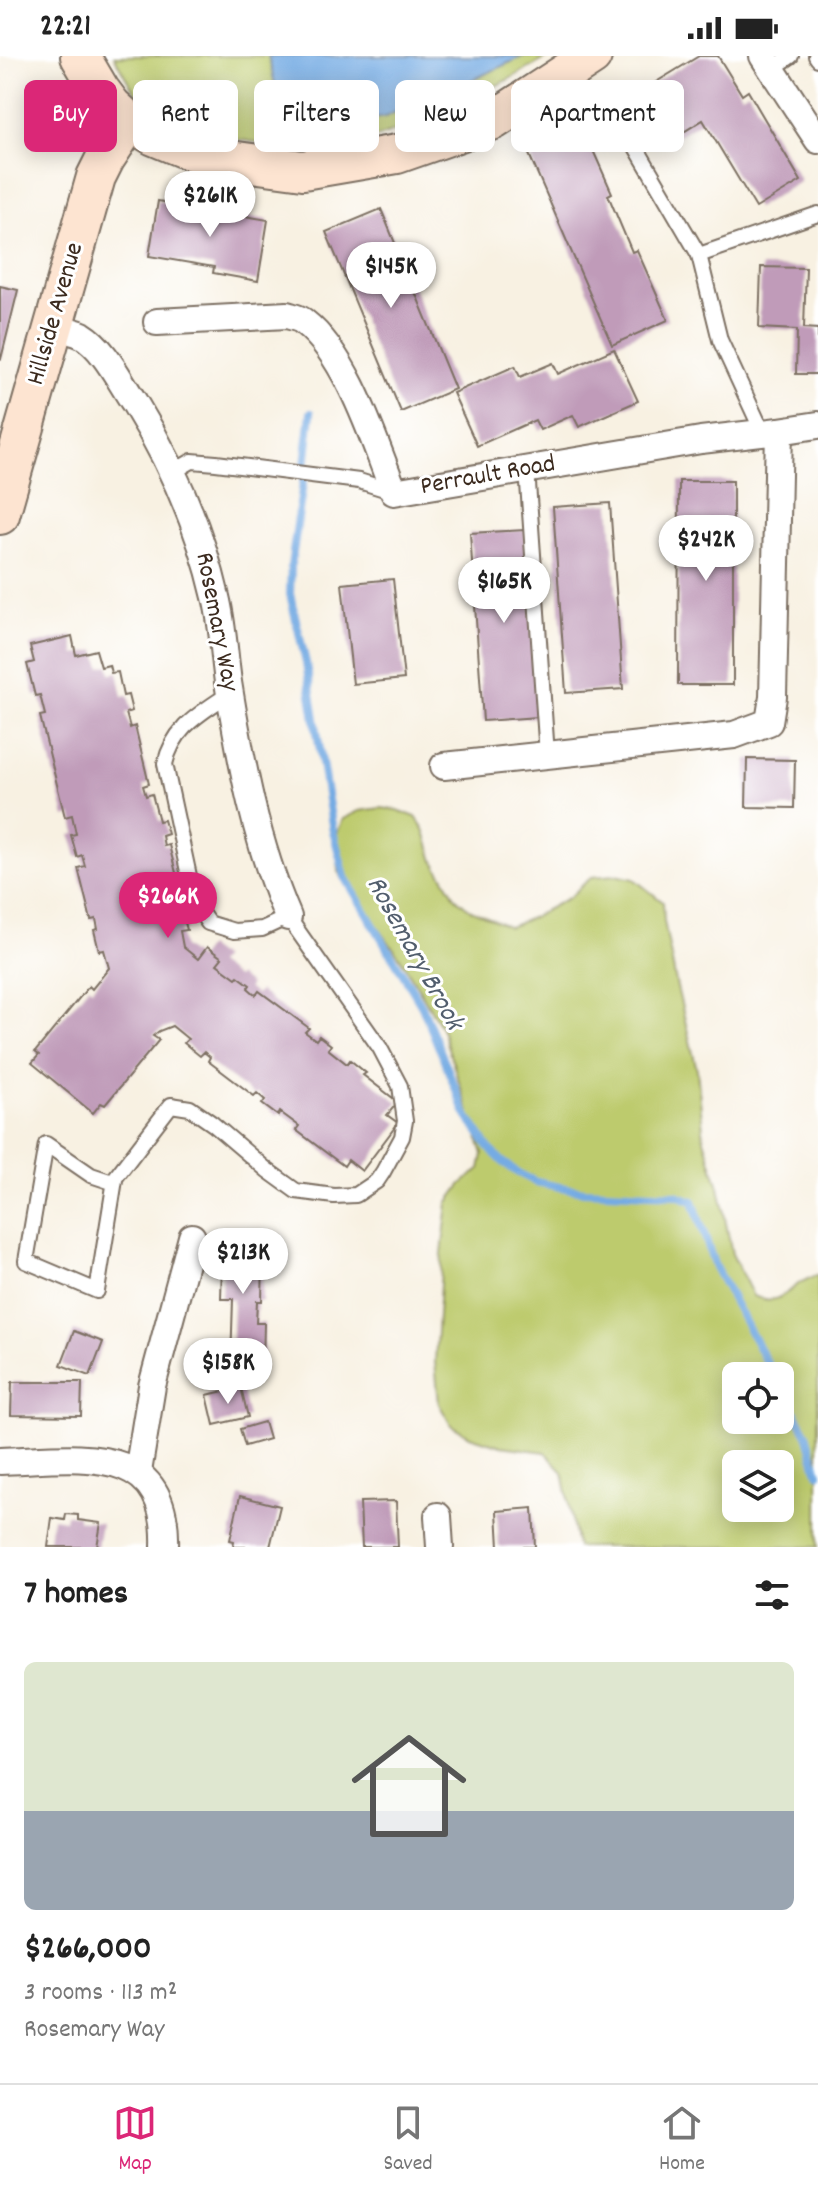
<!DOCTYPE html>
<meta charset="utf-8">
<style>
:root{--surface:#fff;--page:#f6f6f6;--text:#222;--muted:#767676;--line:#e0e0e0;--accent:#db2777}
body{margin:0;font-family:Dekko,sans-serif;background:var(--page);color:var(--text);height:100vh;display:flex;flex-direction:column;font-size:30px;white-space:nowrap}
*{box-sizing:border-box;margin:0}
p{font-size:26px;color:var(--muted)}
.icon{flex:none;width:44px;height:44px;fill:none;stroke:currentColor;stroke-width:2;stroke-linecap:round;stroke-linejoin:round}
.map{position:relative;height:1491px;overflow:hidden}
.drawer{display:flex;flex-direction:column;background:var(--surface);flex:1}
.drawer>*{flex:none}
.hud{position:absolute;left:24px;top:24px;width:770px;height:72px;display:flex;gap:16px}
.buttons{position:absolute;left:722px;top:1306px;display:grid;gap:16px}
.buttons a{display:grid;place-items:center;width:72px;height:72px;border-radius:12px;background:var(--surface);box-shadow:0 4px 20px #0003;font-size:40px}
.price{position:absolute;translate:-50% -68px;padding:0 18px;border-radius:28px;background:#fff;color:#222;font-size:26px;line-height:52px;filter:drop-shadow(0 2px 4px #0008)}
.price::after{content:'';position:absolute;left:50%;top:48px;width:24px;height:18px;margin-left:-12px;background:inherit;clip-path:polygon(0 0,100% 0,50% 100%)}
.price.current{background:var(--accent);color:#fff}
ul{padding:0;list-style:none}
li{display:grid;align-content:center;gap:16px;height:424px;padding:0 24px}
li span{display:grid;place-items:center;height:248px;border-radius:12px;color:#555}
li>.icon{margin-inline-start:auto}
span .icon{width:144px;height:144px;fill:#fffc;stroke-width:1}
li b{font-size:34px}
h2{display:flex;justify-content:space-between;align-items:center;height:96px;padding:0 24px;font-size:34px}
.tag{padding:0 28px;border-radius:12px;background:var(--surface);box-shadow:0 4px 20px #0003;font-size:28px;line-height:72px}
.tag.current{background:var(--accent);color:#fff}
.status{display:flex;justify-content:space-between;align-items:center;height:56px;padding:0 40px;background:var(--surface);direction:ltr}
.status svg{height:22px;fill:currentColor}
.menu{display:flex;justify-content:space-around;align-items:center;height:112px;border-top:2px solid var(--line);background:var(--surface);font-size:22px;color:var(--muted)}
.menu a{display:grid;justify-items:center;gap:4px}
.menu .current{color:var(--accent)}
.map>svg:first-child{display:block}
.green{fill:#bdcb6d;stroke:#7c7a46;stroke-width:2;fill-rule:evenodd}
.water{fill:#75abe3;stroke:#586a80;stroke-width:2}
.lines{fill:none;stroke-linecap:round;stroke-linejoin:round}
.stream{stroke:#75abe3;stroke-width:8}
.building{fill:#c09bb9}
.lane-casing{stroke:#7d7063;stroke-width:18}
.street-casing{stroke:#7d7063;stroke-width:30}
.secondary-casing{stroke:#7d7063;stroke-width:42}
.lane{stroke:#fff;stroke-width:14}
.street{stroke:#fff;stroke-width:26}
.secondary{stroke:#fde4d1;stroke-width:38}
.labels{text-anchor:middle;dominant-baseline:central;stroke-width:6;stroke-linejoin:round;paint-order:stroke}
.street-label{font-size:26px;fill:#3b2a1e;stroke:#fff}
.water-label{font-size:28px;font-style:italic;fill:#525e6d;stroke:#fff}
</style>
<div class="status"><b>22:21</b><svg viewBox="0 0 49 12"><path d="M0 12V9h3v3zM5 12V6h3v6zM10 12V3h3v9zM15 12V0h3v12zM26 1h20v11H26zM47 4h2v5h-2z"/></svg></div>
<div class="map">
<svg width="818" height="1491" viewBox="0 0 818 1491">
<rect width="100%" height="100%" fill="#fff"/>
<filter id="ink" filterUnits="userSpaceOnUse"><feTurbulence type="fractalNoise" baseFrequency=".0125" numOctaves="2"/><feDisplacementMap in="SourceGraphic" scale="16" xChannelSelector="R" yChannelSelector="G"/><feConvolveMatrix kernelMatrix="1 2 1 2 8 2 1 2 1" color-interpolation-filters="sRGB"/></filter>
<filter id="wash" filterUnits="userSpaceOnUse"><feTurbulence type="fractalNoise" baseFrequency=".006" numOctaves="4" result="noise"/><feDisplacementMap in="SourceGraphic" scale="32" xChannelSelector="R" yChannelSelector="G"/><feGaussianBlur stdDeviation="1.8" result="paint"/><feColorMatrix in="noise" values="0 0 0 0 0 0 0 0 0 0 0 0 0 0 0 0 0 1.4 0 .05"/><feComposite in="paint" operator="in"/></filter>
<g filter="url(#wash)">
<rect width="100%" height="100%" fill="#f8f1e2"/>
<!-- green -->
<g class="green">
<path d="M114,0h436c-44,27 -89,47 -136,67 -29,11 -56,24 -87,26 -26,2 -52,-4 -78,-8 -38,-5 -78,-9 -106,-39 -12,-13 -21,-31 -29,-46z"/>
<path d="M381,752l16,2 19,7 8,12 10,32 22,37 13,11 40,18 24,-10 37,-20 21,-20 24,-2 19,4 29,23 1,19 12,62 21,87 7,69 15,48 13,67 21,42c24,9 28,0 47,-13 5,-3 12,-6 18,-8v272h-241l-14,-75 -18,-20 -44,-6 -31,-10 -19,-11 -12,-21 -4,-42 7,-109 6,-50 14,-19 18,-15 3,-15 -42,-127 -40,-68 -62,-86 -2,-40 6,-14 16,-8zM780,1320v44h-44v-44zM736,1408h44v44h-44z"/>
</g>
<!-- water -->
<path class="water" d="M268,0h256l-54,25 -30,8 -54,28 -30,5 -25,-1 -35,-11 -13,-10 -7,-12z"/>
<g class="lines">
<!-- stream -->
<g class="stream">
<path d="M331,65l3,23"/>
<path d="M311,357l-8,70 -12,83 -1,28 16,69 27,168 12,46 77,129 44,108 22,33 15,15 15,11 18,9 24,5 24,4 92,4 17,6 22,66 59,109"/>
<path d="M780,1330l27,48 11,39"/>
</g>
</g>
<g id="blocks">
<!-- building -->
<g class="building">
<path d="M699,0h19l24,39 6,-4 53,90 -45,27 -53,-88 -26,16 -29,-49z"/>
<path d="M580,65l32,72 -4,2 24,57 5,-2 31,70 -56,25 -87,-200z"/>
<path d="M158,145l110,19 -10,61 -45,-8 1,-6 -65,-11z"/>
<path d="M381,153l74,180 -54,23 -75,-180z"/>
<path d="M761,211l45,1 -2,60 14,1v45h-22l1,-44 -38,-2z"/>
<path d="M0,230l18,4 -17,69 -1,-1z"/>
<path d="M614,293l24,52 -59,26 -6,-12 -33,15 -5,-10 -58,26 -24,-53 62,-27 5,11 33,-14 5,11z"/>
<path d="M679,425h54v204h-55z"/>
<path d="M610,447l13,186 -57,4 -13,-186z"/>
<path d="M525,474l13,187 -55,4 -13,-188z"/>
<path d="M393,523l11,100 -51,5 -11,-100z"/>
<path d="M72,580l4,19 20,-5 5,17 8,-2 2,8 7,-1 5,24 5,-1 4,16 -6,2 4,15 5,-2 14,58 -6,2 3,10 6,-2 7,27 5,-1 4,14 -6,2 2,10 5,-1 14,56 -9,2 4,13 5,-1 4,15 -7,1 3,16 15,12 9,-12 15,11 -5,6 19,14 2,-2 12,9 -2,3 8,7 3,-4 50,37 -4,4 11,8 3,-4 12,9 -3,4 19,15 3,-4 16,13 -3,2 35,27 -11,13 11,8 -36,48 -14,-11 -4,6 -48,-36 3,-4 -19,-14 -2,4 -16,-12 3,-4 -8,-7 -3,3 -46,-35 2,-4 -6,-5 -4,4 -16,-13 4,-4 -16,-13 -13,5 -6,5 6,4 -54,65 -4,-2 -8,10 -61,-50 7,-8 -4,-3 54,-66 3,3 17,-21 -5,-18 -5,1 -5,-21 4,-1 -2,-10 -5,1 -13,-52 7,-2 -3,-11 -5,2 -6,-22 5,-1 -4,-19 -7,2 -25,-101 5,-1 -5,-20 -5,1 -8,-32 7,-2 -4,-16z"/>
<path d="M747,703l48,1 -1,48 -48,-1z"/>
<path d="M223,1175l31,1 -1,28h10l-1,41h-5l-1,22h8l-1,41 -32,-1 2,-64h-12z"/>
<path d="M74,1275l29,11 -13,34 -29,-11z"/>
<path d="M12,1326h70l-1,34 -70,-1z"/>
<path d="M241,1331l7,30 -34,8 -7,-30z"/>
<path d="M264,1366l5,17 -24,7 -5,-17z"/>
<path d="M240,1440l40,10 -10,41h-37l1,-6 -4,-1z"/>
<path d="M396,1445l2,46h-36l-2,-45z"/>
<path d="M533,1452l2,39h-36l-2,-36z"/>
<path d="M66,1458l12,1v5l23,3 -4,24h-49l4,-29 13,2z"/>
</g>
</g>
</g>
<g filter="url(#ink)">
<use href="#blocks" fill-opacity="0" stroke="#7d7063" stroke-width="2"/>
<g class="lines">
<!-- lane casing -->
<g class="lane-casing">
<g id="lane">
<path d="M816,0l2,3"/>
<path d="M772,13l19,-13"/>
<path d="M616,57l83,142 119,-41"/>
<path d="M699,199l21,85 43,93"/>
<path d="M527,413l20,286"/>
<path d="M173,416l19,-11 24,2 143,18 35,11"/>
<path d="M115,1124l-18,111 -71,-30 20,-117 45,31 21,7 59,-77 19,3 23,16 54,46 29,21 38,5 22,-1 21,-14 6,-9 19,-35 3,-16 -5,-35 -20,-38 -92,-131 -26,12 -28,2 -26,-8 -13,-19 -30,-140c9,-38 35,-50 65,-71"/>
</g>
</g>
<!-- street casing -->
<g class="street-casing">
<g id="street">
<path d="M763,0l55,84"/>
<path d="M157,266l130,-7c6,2 13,3 17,7 44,34 70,119 90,170l307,-52 78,-9 -6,266 -4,25 -35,13 -290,31"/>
<path d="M52,271c9,2 22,4 30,8 23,14 37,45 52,67 37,60 66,126 82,195 7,28 8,57 12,85 13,80 28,161 60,235"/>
<path d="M779,375l39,-6"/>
<path d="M0,1405c75,-2 169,-22 165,86"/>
<path d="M138,1416l14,-86 40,-149"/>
<path d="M438,1460l2,31"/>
</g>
</g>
<!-- secondary casing -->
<g class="secondary-casing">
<g id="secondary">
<path d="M80,0l20,34 12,16 13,12 29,18 31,13 30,9 88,12 94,-16 97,-34 98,-64"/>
<path d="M0,459l96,-338 9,-18 25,-38"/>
</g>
</g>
<!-- lane -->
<use href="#lane" class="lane"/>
<!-- street -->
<use href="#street" class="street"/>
<!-- secondary -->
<use href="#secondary" class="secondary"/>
</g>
</g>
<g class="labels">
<!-- street labels -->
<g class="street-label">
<text transform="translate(56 258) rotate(-74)">Hillside Avenue</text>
<text transform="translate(488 420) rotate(-10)">Perrault Road</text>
<text transform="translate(216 566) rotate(79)">Rosemary Way</text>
</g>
<!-- water labels -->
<g class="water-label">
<text transform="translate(413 898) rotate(61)">Rosemary Brook</text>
</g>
</g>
</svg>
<div class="buttons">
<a><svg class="icon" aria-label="locate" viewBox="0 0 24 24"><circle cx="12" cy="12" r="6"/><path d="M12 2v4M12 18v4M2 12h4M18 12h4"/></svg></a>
<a><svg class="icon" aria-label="layers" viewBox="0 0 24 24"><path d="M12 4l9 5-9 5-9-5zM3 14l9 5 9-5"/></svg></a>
</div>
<b class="price" style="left:210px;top:183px">$261K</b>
<b class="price" style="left:391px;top:254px">$145K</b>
<b class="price" style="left:706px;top:527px">$242K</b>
<b class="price" style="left:504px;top:569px">$165K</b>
<b class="price current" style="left:168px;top:884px">$266K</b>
<b class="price" style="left:243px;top:1240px">$213K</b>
<b class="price" style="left:228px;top:1350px">$158K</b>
<div class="hud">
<a class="tag current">Buy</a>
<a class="tag">Rent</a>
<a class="tag">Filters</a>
<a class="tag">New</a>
<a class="tag">Apartment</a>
</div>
</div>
<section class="drawer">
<h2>7 homes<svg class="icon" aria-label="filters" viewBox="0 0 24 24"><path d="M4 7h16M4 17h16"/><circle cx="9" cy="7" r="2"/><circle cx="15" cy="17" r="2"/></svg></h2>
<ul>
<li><span style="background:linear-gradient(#dfe7d0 60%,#9aa5b1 0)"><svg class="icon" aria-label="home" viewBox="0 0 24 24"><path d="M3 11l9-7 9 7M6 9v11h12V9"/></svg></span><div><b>$266,000</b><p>3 rooms · 113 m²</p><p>Rosemary Way</p></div></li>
</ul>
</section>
<nav class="menu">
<a class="current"><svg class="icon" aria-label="map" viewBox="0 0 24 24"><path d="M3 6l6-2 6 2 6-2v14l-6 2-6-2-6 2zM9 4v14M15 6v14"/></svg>Map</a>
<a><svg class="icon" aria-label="saved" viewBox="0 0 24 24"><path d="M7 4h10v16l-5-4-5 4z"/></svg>Saved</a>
<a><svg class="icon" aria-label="home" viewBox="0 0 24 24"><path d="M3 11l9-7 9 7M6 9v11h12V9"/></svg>Home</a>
</nav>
